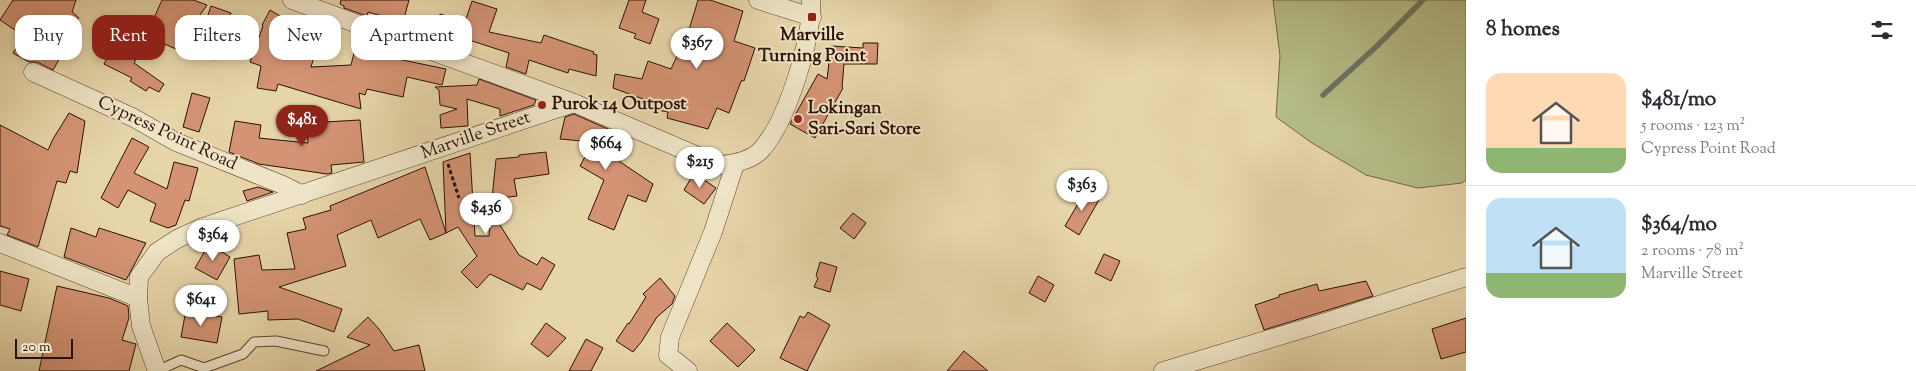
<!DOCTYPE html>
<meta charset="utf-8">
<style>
:root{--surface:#fff;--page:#f7f7f7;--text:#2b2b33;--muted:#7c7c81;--line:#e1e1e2;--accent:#8f2418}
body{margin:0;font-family:"Sorts Mill Goudy",serif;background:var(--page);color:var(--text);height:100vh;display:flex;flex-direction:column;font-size:19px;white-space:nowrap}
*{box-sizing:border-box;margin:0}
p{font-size:16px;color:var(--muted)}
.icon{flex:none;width:28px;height:28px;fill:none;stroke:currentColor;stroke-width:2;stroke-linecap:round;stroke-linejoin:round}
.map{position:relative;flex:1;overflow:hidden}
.side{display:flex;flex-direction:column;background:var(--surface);width:450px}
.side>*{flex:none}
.banner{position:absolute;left:15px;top:15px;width:475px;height:45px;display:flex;gap:10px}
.scale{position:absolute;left:15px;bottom:12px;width:58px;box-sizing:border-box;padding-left:5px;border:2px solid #2c1106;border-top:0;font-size:14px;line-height:18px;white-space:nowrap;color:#2c1106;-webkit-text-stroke:4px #efe4c7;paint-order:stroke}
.price{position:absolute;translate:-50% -42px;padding:0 11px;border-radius:18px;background:#fff;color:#222;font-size:16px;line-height:32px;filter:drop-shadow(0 1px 2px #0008)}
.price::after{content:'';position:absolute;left:50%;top:30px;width:15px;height:11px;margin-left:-8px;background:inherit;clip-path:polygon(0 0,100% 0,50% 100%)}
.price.on{background:var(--accent);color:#fff}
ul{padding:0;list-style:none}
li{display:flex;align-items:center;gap:15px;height:125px;padding:0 20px}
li+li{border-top:1px solid var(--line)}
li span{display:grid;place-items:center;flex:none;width:140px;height:100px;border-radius:15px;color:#555}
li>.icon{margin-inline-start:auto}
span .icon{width:60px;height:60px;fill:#fffc;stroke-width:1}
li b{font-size:21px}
h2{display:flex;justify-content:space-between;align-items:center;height:60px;padding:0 20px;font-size:21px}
.tag{padding:0 18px;border-radius:15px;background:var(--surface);box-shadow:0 2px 8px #0003;font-size:18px;line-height:45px}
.tag.on{background:var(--accent);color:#fff}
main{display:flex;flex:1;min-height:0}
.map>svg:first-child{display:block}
.green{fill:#b5bd88;stroke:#706747}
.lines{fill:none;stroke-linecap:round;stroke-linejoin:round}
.stream{stroke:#6c7568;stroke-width:5.5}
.building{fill:#d39374;stroke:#2c1106}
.service-casing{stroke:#5a422f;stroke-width:11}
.minor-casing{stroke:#5a422f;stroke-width:19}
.path{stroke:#2c1106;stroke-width:3;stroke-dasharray:4 2.5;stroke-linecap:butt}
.service{stroke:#efe4c7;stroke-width:9}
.minor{stroke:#efe4c7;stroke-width:18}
.poi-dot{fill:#8f2418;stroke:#efe4c7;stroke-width:2}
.labels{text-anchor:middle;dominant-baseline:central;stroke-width:4;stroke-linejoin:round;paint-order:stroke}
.poi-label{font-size:18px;font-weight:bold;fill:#2c1106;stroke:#efe4c7;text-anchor:start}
.street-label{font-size:18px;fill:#2c1106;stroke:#efe4c7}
</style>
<main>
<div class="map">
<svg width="1466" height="371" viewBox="0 0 1466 371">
<rect width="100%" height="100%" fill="#e6d5a9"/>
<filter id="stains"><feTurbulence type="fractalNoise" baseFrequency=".004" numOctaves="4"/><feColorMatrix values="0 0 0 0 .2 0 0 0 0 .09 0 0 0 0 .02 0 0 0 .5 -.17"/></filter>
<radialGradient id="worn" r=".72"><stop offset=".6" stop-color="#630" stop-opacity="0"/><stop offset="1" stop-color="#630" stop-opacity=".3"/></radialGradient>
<!-- green -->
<path class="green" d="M1273,0h193v180l-4,3 -44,5 -52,-13 -54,-32 -36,-26 4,-61z"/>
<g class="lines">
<!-- stream -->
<path class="stream" d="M1323,95l54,-49 46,-46"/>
</g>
<!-- building -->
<g class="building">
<path d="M13,0h63l-4,12 7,6 -2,2 3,3 -27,47 -16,-8h-8l-16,-9 11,-17 -24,-16z"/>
<path d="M162,0h31l14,5 -31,44 -30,-13z"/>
<path d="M341,0h68l-6,22 -35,-10 -1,4 -23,-8v-2l-4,-2z"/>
<path d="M629,0h17l-4,12 17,7 -9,25 -16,-6 2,-4 -17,-6z"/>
<path d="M698,0h12l33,11 -9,30 21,7 -11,33 -2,-1 -2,4 -11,29 -12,-5 -9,21 -41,-11 1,-6 -27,-5 2,-8 -30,-11 2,-14 27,5 6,-18 23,8 18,-39z"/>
<path d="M472,1l25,8 -8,23 52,11 3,-8 50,17 -1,2 4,1 -1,21 -27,-7 -1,4 -39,-13 -3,14 -20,-7 3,-14 -55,-18 -1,5 -19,-6 6,-20 25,8z"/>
<path d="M211,6l20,7 -16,47 -20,-6z"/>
<path d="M270,10l25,15 -11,20 31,9 -4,13 40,-2 3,-12 23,5 1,-3 68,14 -4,16 -35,-8 -4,20 -36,-8 -2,6 -6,-2 2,16 -83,-25 -2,7 -19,-3 4,-22 -11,-4 13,-36 -1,-1z"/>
<path d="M121,32l23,12 -10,19 30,21 -5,8 -10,-5 -3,4 -16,-10 2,-3 -28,-14z"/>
<path d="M863,43h15l-1,21h-33l-2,23 1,1 -28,50 -25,-14 28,-50 9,5 4,-33 32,2z"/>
<path d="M479,79l57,21 -2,5 -34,11v-7l-33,-10 1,27 -27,2 -1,-13 17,-6 -17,-4 -1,-15 -4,-3 42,-2z"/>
<path d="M192,93l18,5 -11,34 -16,-5z"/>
<path d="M69,113l16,8 -8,52 -7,-2 -4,12 -9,-2 -19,66 -31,-12 3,-6 -10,-3v-101l48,25 5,-11z"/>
<path d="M574,114l43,19 -7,22 43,29 -7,18 -18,-7 -14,35 -26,-11 16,-39 -24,-14 13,-24 -33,-3 5,-22z"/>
<path d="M360,120l4,42 -33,3 1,8 -5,1 -68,-10 -30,-12 6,-31 26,4 -2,13 49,5 -1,-20z"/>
<path d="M132,138l17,9 -15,26 33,16 7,-27 24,6 -9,33 -4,-1 -9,25 -8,3 -18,-7 6,-17 -28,-14 -10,18 -17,-10z"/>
<path d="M546,152l3,22 -35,5 3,17 -25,3 4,-40 23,-2v-2z"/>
<path d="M470,153l5,83h14l2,-25 28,44 18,10 5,-8 13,8 -14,25 -14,-7 -4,7 -33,-16 -13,14 -16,-16 16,-16 -19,-29 -12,6 -3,-71z"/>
<path d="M425,167l21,66 -16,7 -10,-21 -42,19 -7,-18 -34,15 9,31 -67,21 63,22 -8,23 -36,-13 -30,1v-9l-29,3 -5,-55 25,-4 3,15 33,-1 -8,-36 19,-4 -3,-11 28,-8 -1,-4z"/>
<path d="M694,173l22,15 -12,16 -20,-14z"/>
<path d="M258,187l15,5 -26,9 -4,-10z"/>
<path d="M1086,190l14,8 -21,37 -14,-9z"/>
<path d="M853,213l13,10 -12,16 -14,-11z"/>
<path d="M71,228l25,9 3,-9 47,15 -20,37 -62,-23z"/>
<path d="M209,244l21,13 -13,23 -22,-12z"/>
<path d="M1104,254l16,7 -9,20 -16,-8z"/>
<path d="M820,262l17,5 -7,25 -16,-5 4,-9 -2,-2z"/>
<path d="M0,271l29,8 -8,32 -21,-6z"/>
<path d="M1038,276l16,9 -9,17 -16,-9z"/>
<path d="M660,278l15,18 -3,8 -15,13 -15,24 -9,11 -17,-11 12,-18 1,1 17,-27 -3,-3z"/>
<path d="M1366,281l7,15 -109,34 -9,-25 24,-8v-2l38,-11 2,7z"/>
<path d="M57,286l52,12 19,8 1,12 -7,22 14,4 -7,27h-90z"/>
<path d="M186,310l36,7 -5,26 -36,-6z"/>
<path d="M808,312l22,13 -23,46 -27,-13 20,-42 4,2z"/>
<path d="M368,317l11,12 15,22 25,-6 6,26h-109l54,-26 -23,-8z"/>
<path d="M1466,318v34l-25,7 -9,-30z"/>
<path d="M546,323l20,15 -18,19 -17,-13z"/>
<path d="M727,323l28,27 -17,17 -28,-26z"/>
<path d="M586,339l17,9 -12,23h-22z"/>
<path d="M964,351l24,20h-41z"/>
</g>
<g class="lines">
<!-- service casing -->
<g class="service-casing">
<path id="service" d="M157,371l24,-11 23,8 39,-14 11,-12 22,-1 48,10"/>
</g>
<!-- minor casing -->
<g class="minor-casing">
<g id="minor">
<path d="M292,0l282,103"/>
<path d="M758,0l54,17"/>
<path d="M33,72l101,46 42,24 107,43 19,10"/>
<path d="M0,243l138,55"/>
<path d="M157,371l-16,-45 -3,-28 1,-21 18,-25 20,-13 26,-12 371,-124 145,62c14,-1 32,-4 42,-15 26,-28 52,-113 50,-150"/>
<path d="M688,371l-20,-16 2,-18 43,-105 22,-68"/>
<path d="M1163,371l153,-46 150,-48"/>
</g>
</g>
<!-- path -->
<path class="path" d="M448,164l11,34"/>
<!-- service -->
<use href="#service" class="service"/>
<!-- minor -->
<use href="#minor" class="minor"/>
</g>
<!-- markers -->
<g class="poi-dot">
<rect x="807" y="12" width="10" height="10" rx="2.5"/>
<circle cx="542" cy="105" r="5"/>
<circle cx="798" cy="119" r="5"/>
</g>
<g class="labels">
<!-- poi labels -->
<g class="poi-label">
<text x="812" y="36" text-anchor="middle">Marville<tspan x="812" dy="21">Turning Point</tspan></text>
<text x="552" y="105">Purok 14 Outpost</text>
<text x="808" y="109">Lokingan<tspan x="808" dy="21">Sari-Sari Store</tspan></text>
</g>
<!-- street labels -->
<g class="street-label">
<text transform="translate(167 134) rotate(25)">Cypress Point Road</text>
<text transform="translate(476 136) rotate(-19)">Marville Street</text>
</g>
</g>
<rect width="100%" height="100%" filter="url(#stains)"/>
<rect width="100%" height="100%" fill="url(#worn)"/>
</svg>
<div class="scale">20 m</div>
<b class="price" style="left:697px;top:70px">$367</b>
<b class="price on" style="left:302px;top:147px">$481</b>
<b class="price" style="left:606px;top:171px">$664</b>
<b class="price" style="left:700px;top:189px">$215</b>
<b class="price" style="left:1082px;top:212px">$363</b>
<b class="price" style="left:486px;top:235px">$436</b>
<b class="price" style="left:213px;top:262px">$364</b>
<b class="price" style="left:201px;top:327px">$641</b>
<div class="banner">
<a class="tag">Buy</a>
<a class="tag on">Rent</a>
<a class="tag">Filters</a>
<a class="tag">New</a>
<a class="tag">Apartment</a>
</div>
</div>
<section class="side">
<h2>8 homes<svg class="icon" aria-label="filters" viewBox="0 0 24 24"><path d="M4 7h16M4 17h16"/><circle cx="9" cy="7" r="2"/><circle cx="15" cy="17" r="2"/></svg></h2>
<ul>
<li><span style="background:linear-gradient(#ffd9b3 75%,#8fb573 0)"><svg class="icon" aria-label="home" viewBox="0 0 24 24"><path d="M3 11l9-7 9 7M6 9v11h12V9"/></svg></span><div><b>$481/mo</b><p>5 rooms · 123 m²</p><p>Cypress Point Road</p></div></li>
<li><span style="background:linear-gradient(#bfe0f5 75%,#8fb573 0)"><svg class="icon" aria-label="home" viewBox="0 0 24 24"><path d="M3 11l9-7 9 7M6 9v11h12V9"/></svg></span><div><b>$364/mo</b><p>2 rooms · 78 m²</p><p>Marville Street</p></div></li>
</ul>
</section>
</main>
